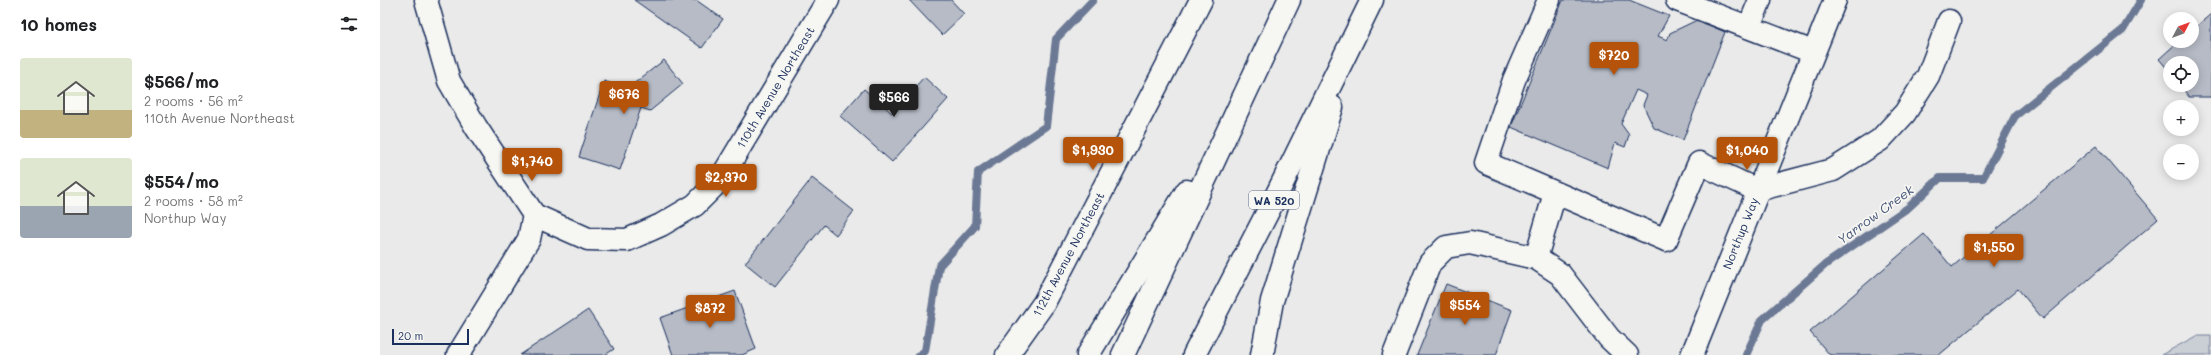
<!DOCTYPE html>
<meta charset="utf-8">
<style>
:root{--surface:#fff;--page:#f2f2f2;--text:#202124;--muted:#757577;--accent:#b45309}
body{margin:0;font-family:Mali,sans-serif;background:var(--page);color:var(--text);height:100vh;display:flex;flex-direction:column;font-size:15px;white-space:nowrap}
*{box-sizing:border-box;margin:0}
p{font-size:13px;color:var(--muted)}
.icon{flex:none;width:22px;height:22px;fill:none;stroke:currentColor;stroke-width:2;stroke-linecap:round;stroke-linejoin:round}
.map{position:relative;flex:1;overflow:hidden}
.panel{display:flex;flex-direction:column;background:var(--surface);width:380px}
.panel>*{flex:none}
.needle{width:26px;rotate:49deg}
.controls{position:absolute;left:1783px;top:12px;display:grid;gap:8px}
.controls a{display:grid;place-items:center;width:36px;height:36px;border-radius:50%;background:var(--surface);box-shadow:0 2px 10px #0003;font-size:20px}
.scale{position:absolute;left:12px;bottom:10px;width:77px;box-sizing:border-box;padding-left:4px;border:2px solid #1b2f5e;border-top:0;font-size:11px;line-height:14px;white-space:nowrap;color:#1b2f5e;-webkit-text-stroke:3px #f6f6f2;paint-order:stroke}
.price{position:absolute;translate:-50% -34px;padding:0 9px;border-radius:4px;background:var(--accent);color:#fff;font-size:13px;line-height:26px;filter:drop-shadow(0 1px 2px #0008)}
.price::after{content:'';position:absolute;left:50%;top:24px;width:12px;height:9px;margin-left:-6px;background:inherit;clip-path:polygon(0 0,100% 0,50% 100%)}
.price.active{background:#222;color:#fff}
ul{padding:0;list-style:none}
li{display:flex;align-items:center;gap:12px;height:100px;padding:0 20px}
li span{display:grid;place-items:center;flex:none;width:112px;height:80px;border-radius:4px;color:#555}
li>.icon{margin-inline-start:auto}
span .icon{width:48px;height:48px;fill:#fffc;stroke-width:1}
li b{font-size:17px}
h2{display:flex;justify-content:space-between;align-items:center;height:48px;padding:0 20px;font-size:17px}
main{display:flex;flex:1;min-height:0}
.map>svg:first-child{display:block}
.green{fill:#caced5;stroke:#727e9a}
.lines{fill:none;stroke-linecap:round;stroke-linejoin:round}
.stream{stroke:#6c7995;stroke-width:8}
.building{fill:#b6bbc6;stroke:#1b2f5e}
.minor-casing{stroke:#1b2f5e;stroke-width:25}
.major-casing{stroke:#1b2f5e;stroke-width:25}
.highway-casing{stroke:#1b2f5e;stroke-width:25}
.minor{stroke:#f6f6f2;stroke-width:22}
.major{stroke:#f6f6f2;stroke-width:22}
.highway{stroke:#f6f6f2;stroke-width:22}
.labels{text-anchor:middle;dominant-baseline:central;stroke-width:3.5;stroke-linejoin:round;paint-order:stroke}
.shield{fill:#f6f6f2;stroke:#5d6b8a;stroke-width:1}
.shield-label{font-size:11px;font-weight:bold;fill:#1b2f5e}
.street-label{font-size:12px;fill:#1b2f5e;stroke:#f6f6f2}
.water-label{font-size:13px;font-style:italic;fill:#44547a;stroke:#f6f6f2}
</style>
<main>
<section class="panel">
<h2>10 homes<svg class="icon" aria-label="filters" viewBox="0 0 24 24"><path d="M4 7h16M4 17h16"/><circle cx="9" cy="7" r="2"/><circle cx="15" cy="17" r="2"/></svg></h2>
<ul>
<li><span style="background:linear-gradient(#dfe7d0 65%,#c2b280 0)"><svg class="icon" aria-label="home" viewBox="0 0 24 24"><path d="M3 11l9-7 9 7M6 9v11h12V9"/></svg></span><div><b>$566/mo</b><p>2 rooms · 56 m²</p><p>110th Avenue Northeast</p></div></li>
<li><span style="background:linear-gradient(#dfe7d0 60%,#9aa5b1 0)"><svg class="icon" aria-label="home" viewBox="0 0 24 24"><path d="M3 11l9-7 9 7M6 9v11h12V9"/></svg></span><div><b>$554/mo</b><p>2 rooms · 58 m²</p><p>Northup Way</p></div></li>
</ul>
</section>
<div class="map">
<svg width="1831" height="355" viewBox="0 0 1831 355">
<rect width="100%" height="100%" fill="#e9eae9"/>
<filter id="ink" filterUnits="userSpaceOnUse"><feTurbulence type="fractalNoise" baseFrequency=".025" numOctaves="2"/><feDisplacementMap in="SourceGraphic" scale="8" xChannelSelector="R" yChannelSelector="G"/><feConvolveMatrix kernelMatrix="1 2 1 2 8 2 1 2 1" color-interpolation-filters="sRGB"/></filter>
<g filter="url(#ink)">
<!-- green -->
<path class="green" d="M1816,336h15v19h-50z"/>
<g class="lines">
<!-- stream -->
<g class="stream">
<path d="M539,355l6,-4 14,-85 36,-40 3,-54 68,-46 10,-87 37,-39"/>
<path d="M1366,355l16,-35 64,-56 83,-57 31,-29h43l32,-62 108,-86 18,-30"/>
</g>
</g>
<!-- building -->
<g class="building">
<path d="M254,0h62l27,19 -21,29z"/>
<path d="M529,0h42l13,14 -22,21z"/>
<path d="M1183,0h66l40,16 -11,20 9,4 3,-7 27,-13 28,12 -42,108 -29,-12 -11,-23 4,-10 -11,-5 -15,34 8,11 -4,12 -10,-4 -7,25 -97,-41z"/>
<path d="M1831,14v83h-22l-9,-12h12v-22h-22v9l-11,-13 20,-18h13v-11z"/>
<path d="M284,60l19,24 -33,27 -9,-3 -21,62 -41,-13 25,-76 23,8z"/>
<path d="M544,77l24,22 -56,63 -52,-46 24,-27 28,24z"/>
<path d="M1716,146l62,73 -115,100 -25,-30 -79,66h-109l-20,-23 114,-98 28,33z"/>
<path d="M432,178l42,33 -18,24 -12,-10 -49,62 -30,-24z"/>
<path d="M1066,284l66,26 -16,45h-79z"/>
<path d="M355,291l21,58 -14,6h-69l-13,-37z"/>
<path d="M208,310l26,39 -9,6h-85z"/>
</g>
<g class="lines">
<!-- minor casing -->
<g class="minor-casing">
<g id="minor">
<path d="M46,0l23,81 27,46 58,88 -5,24 -71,116"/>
<path d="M1169,0l-35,80 -28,83 180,77 33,-77 58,27 76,-20 47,-30 25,-27 23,-37 21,-55"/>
<path d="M1297,0l136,52"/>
<path d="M1369,27l11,-27"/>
<path d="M154,215l54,24 39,1 34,-15 34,-20 25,-25 108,-180"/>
<path d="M1156,258l19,-65"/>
<path d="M1014,355l36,-92 16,-16 24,-4 66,15 24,16 49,64 18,17"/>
</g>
</g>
<!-- major casing -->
<g class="major-casing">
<g id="major">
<path d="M627,355l37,-52 157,-303"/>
<path d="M1312,355l143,-355"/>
</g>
</g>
<!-- highway casing -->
<g class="highway-casing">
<g id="highway">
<path d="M708,355l99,-164"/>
<path d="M743,355l166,-355"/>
<path d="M814,355l84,-163 94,-192"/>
<path d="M882,355l10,-54 60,-194"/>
</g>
</g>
<!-- minor -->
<use href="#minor" class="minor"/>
<!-- major -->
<use href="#major" class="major"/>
<!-- highway -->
<use href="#highway" class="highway"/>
</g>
</g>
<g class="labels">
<!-- shield labels -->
<rect class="shield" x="869" y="191" width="50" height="18" rx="3"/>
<g class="shield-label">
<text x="894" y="200">WA 520</text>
</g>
<!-- street labels -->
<g class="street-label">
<text transform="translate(395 87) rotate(-59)">110th Avenue Northeast</text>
<text transform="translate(1360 233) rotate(-68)">Northup Way</text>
<text transform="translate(688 254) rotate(-62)">112th Avenue Northeast</text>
</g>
<!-- water labels -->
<g class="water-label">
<text transform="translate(1495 214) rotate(-36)">Yarrow Creek</text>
</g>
</g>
</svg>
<div class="controls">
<a><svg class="needle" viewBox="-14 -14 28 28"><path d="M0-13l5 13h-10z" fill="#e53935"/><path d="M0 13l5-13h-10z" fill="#757577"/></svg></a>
<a><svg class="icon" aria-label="locate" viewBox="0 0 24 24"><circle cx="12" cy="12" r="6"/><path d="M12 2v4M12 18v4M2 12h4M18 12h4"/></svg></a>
<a>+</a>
<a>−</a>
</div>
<div class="scale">20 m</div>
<b class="price" style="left:1234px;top:76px">$720</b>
<b class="price" style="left:244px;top:115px">$676</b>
<b class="price active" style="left:514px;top:118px">$566</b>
<b class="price" style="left:713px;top:171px">$1,930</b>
<b class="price" style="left:1367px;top:171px">$1,040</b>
<b class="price" style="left:152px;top:182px">$1,740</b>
<b class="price" style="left:346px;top:198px">$2,370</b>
<b class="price" style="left:1614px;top:268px">$1,550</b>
<b class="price" style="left:1085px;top:326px">$554</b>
<b class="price" style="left:330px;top:329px">$872</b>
</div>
</main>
